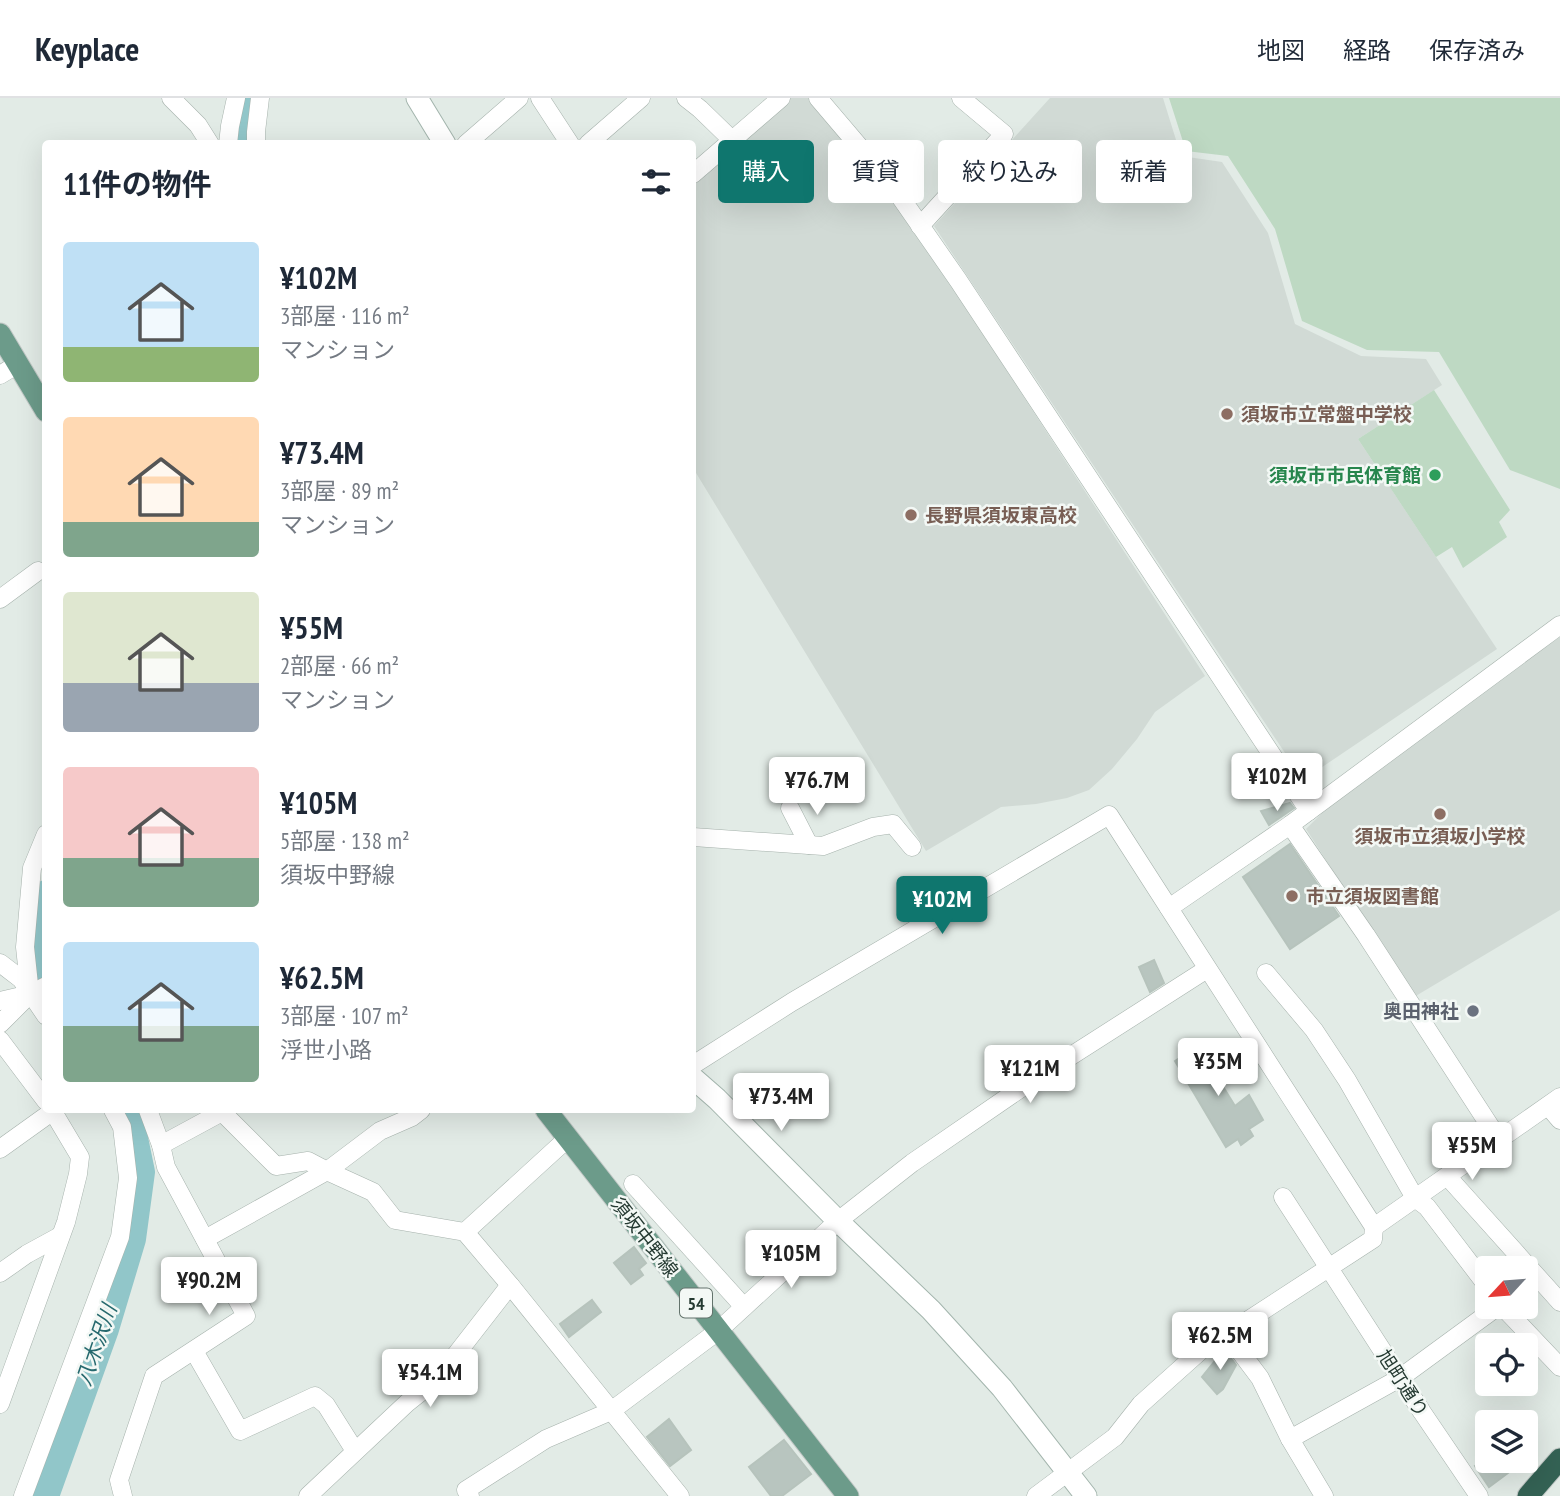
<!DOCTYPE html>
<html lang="ja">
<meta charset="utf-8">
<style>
:root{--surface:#fff;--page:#f2f2f3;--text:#1f2937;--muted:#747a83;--line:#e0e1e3;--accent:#0f766e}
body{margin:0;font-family:"PT Sans Narrow","Noto Sans JP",sans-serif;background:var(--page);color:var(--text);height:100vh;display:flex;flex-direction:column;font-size:26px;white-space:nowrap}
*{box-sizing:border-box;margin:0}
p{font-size:23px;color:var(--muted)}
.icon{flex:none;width:38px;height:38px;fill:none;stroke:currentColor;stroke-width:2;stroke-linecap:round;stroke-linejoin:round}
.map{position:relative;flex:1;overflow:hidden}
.panel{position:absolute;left:42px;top:42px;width:654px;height:973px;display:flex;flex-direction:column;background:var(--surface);border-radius:7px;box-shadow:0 7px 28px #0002}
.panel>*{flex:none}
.top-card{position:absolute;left:718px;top:42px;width:665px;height:63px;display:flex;gap:14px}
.needle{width:46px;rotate:244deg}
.tools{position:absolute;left:1475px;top:1158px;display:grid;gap:14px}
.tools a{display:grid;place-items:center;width:63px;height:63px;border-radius:7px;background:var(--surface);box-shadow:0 7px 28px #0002;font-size:35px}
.price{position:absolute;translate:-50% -60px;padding:0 16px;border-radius:7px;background:#fff;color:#222;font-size:23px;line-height:46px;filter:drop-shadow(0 2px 4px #0008)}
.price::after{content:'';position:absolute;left:50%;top:42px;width:21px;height:16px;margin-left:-10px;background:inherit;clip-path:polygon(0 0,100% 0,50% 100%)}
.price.active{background:var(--accent);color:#fff}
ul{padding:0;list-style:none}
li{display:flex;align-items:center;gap:21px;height:175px;padding:0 21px}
li span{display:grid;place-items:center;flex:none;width:196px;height:140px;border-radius:7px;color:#555}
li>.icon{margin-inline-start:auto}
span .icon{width:84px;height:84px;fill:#fffc;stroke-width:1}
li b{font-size:30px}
h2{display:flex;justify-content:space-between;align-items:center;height:84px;padding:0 21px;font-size:30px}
.tag{padding:0 24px;border-radius:7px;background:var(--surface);box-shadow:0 7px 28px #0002;font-size:24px;line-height:63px}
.tag.active{background:var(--accent);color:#fff}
header{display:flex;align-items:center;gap:42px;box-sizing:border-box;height:98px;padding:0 35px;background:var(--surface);border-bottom:2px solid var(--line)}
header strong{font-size:33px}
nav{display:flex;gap:38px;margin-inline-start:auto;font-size:24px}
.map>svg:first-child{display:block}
.built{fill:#d1dad5}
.green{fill:#bed9c3}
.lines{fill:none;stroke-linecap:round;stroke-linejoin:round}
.river{stroke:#91c6c9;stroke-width:28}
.building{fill:#b8c5bf;stroke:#b6c3bc;stroke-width:2}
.street-casing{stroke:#a6b2ac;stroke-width:19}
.secondary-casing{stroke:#a3b5ad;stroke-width:23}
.primary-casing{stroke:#c2c8c6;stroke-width:23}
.highway-casing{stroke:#c2c8c6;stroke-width:23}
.street{stroke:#fff;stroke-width:18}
.secondary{stroke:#fff;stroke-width:21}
.primary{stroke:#6c9b8a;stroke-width:21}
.highway{stroke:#346254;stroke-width:21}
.education-dot{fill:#8d6e63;stroke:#f3f8f5;stroke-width:2.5}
.leisure-dot{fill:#2e9e5b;stroke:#f3f8f5;stroke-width:2.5}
.worship-dot{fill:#6b7280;stroke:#f3f8f5;stroke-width:2.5}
.labels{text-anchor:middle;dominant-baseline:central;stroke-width:5;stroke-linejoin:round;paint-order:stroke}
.shield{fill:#f3f8f5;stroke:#63736c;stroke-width:2}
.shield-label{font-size:18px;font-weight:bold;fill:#253a32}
.education-label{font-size:19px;font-weight:bold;fill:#785e54;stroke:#f3f8f5;text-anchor:start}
.leisure-label{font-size:19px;font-weight:bold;fill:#27864d;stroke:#f3f8f5;text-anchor:end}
.worship-label{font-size:19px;font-weight:bold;fill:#5b616d;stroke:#f3f8f5;text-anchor:end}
.street-label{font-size:19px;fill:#253a32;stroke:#f3f8f5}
.water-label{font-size:21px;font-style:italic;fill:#26696e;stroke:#f3f8f5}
</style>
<header>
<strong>Keyplace</strong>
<nav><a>地図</a><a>経路</a><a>保存済み</a></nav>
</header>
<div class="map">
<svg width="1560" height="1398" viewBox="0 0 1560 1398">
<rect width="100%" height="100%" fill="#e2ebe6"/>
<!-- built -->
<g class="built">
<path d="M789,0h20l105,130 291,448 -50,36 -18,27 -25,30 -23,21 -22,8 -31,6 -35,3 -75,44 -233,-383v-283z"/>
<path d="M1050,0h113l18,58 41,6 46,71 27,91 66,32 65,3 16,26 -84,54 139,210 -194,131 -369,-554z"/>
<path d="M1560,539v273l-146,87 -108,-168 30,-30 171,-126z"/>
</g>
<!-- green -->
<g class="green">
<path d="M1169,0h391v391l-50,-19 -71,-118 -72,-2 -65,-29 -27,-92 -47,-73 -42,-5z"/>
<path d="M1434,292l76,120 -11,12 8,15 -44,31 -11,-21 -16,10 -78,-118z"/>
</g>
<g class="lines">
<!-- river -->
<g class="river">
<path d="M242,46l-1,-13 6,-33"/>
<path d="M46,796c-6,25 -11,56 0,80"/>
<path d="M45,1398l60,-167 27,-90 9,-67 -12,-58 -2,-4"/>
</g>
</g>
<!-- building -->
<g class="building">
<path d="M1290,705l4,5 -25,17 -8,-14z"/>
<path d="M1290,746l49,72 -49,33 -47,-72z"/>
<path d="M1154,862l10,23 -14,9 -11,-25z"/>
<path d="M1204,944l11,18 -6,4 26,42 14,-11 14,25 -14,9 4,7 -12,9 -3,-6 -12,8 -51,-86z"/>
<path d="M634,1149l12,16 -7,6 4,6 -12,9 -17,-21z"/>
<path d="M592,1202l9,12 -32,25 -9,-13z"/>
<path d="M1224,1251l12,16 -13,24 -6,5 -15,-17 17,-21 -3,-3z"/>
<path d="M669,1321l22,31 -21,16 -23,-29z"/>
<path d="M784,1342l27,34 -29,22h-11l-22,-29z"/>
<path d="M1482,1363h42l-35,26 -14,-21z"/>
</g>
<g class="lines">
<!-- street casing -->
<g class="street-casing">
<g id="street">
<path d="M171,0l27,27 12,19"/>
<path d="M540,0l30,46"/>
<path d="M686,0l14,11 32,31"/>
<path d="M818,0l74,87 66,95 351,531"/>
<path d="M228,46l2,-18 6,-28"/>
<path d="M256,46v-12l4,-34"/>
<path d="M466,46l53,-46"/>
<path d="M588,46l53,-46"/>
<path d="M693,76l88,-76"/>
<path d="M920,128l84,-92 -43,-36"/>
<path d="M0,277l18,-11"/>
<path d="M0,501l38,-28"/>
<path d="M790,710l19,37"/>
<path d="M1290,727l76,110 133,205"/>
<path d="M693,739l130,9 50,-19 20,-3 19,23"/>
<path d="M1169,810l121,-83 270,-200"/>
<path d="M0,865l21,16 25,37"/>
<path d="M1266,875l48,57 33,50 68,118 12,9 61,80"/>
<path d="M30,896l-5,-47 7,-79 14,-34"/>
<path d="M0,903l30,-7"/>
<path d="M0,926l30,-30 16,-8"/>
<path d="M0,942l46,61"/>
<path d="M693,967l99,-63 317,-187 265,412 -1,12 -146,95 -19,10 -67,60 -26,33 -79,59"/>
<path d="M1548,1008l12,14"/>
<path d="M161,1047l61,-33 54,54 32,-5 19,10 53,-40 32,-14 9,-7"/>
<path d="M0,1051l53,-38"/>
<path d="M1447,1078l113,126"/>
<path d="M633,1086l111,123"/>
<path d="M1283,1099l139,215 57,84"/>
<path d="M1374,1129l186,-130"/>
<path d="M465,1134l103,-94"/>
<path d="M205,1141l122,-68 46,21 22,28 70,12 45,53 170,211"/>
<path d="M0,1175l27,-19 33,-18"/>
<path d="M1503,1209l57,60"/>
<path d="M1227,1236l33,44 30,61 34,57"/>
<path d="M194,1253l46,80 75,-35 11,9 29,46"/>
<path d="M0,1306l66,-182 12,-48 2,-17 -28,-47"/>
<path d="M1290,1341l110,-61 97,-71"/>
<path d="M23,1398l97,-259 8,-59 -6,-51 -9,-17"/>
<path d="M123,1398l-4,-16 35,-104 92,-60 -80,-149 -5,-22 -13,-35"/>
<path d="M308,1398l99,-93 30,-24 73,-94"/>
<path d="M470,1398l-4,-6 80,-51 65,-28 107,-80 120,-110 74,-58 112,-77 183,-117"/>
</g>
</g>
<!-- secondary casing -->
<g class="secondary-casing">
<g id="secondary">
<path d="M417,0l28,46"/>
<path d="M693,980l24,21 121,122 93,89 71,78 84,108"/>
</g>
</g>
<!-- primary casing -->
<g class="primary-casing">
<g id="primary">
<path d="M0,236l46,77"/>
<path d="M546,1012l302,386"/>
</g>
</g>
<!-- highway casing -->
<g class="highway-casing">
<path id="highway" d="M1528,1398l32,-37"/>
</g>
<!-- street -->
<use href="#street" class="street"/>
<!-- secondary -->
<use href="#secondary" class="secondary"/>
<!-- primary -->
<use href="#primary" class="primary"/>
<!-- highway -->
<use href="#highway" class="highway"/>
</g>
<!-- markers -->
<g class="education-dot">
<circle cx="1227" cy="316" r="7"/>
<circle cx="911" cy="417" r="7"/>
<circle cx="1440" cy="716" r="7"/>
<circle cx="1292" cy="798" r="7"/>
</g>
<circle class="leisure-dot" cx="1435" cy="377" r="7"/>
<circle class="worship-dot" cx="1473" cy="913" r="7"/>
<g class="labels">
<!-- shield labels -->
<rect class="shield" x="680" y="1190.5" width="32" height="29" rx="5"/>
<g class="shield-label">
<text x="696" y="1205">54</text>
</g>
<!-- education labels -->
<g class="education-label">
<text x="1241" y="316">須坂市立常盤中学校</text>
<text x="925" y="417">長野県須坂東高校</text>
<text x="1440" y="738" text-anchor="middle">須坂市立須坂小学校</text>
<text x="1306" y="798">市立須坂図書館</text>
</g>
<!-- leisure labels -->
<g class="leisure-label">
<text x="1421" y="377">須坂市市民体育館</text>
</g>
<!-- worship labels -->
<g class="worship-label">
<text x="1459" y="913">奥田神社</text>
</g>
<!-- street labels -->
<g class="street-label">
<text transform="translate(645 1139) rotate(52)">須坂中野線</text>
<text transform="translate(1403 1285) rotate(57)">旭町通り</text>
</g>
<!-- water labels -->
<g class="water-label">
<text transform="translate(96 1247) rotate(-71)">八木沢川</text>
</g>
</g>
</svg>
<div class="tools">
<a><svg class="needle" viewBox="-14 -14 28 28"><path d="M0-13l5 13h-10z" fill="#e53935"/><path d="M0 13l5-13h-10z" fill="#747a83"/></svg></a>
<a><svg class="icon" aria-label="locate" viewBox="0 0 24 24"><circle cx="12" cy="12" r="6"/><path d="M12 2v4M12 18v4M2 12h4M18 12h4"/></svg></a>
<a><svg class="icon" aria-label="layers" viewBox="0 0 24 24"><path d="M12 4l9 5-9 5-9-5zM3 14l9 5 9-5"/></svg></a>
</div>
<b class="price" style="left:1277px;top:715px">¥102M</b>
<b class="price" style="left:817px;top:719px">¥76.7M</b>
<b class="price active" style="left:942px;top:838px">¥102M</b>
<b class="price" style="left:1218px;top:1000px">¥35M</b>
<b class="price" style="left:1030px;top:1007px">¥121M</b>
<b class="price" style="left:781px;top:1035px">¥73.4M</b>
<b class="price" style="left:1472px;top:1084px">¥55M</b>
<b class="price" style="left:791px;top:1192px">¥105M</b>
<b class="price" style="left:209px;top:1219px">¥90.2M</b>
<b class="price" style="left:1220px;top:1274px">¥62.5M</b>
<b class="price" style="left:430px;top:1311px">¥54.1M</b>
<div class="top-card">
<a class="tag active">購入</a>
<a class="tag">賃貸</a>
<a class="tag">絞り込み</a>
<a class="tag">新着</a>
</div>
<section class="panel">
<h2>11件の物件<svg class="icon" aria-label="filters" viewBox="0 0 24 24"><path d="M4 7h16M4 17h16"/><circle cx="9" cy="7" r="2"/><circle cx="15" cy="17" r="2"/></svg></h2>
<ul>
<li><span style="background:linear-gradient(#bfe0f5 75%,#8fb573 0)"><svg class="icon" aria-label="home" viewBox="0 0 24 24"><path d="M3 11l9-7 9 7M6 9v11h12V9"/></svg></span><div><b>¥102M</b><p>3部屋 · 116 m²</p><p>マンション</p></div></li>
<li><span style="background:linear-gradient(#ffd9b3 75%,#7fa58c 0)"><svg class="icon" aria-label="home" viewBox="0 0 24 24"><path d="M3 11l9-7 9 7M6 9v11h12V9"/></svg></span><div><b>¥73.4M</b><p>3部屋 · 89 m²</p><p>マンション</p></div></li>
<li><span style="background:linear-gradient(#dfe7d0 65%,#9aa5b1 0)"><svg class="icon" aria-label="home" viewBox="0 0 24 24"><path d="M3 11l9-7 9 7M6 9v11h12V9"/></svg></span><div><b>¥55M</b><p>2部屋 · 66 m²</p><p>マンション</p></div></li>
<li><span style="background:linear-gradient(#f6c9c9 65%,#7fa58c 0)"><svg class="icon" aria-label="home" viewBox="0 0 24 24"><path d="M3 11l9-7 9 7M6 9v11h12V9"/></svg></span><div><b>¥105M</b><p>5部屋 · 138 m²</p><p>須坂中野線</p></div></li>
<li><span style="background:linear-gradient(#bfe0f5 60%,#7fa58c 0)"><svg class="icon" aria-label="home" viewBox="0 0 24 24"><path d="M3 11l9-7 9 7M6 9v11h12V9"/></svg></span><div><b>¥62.5M</b><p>3部屋 · 107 m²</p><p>浮世小路</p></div></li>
</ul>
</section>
</div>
